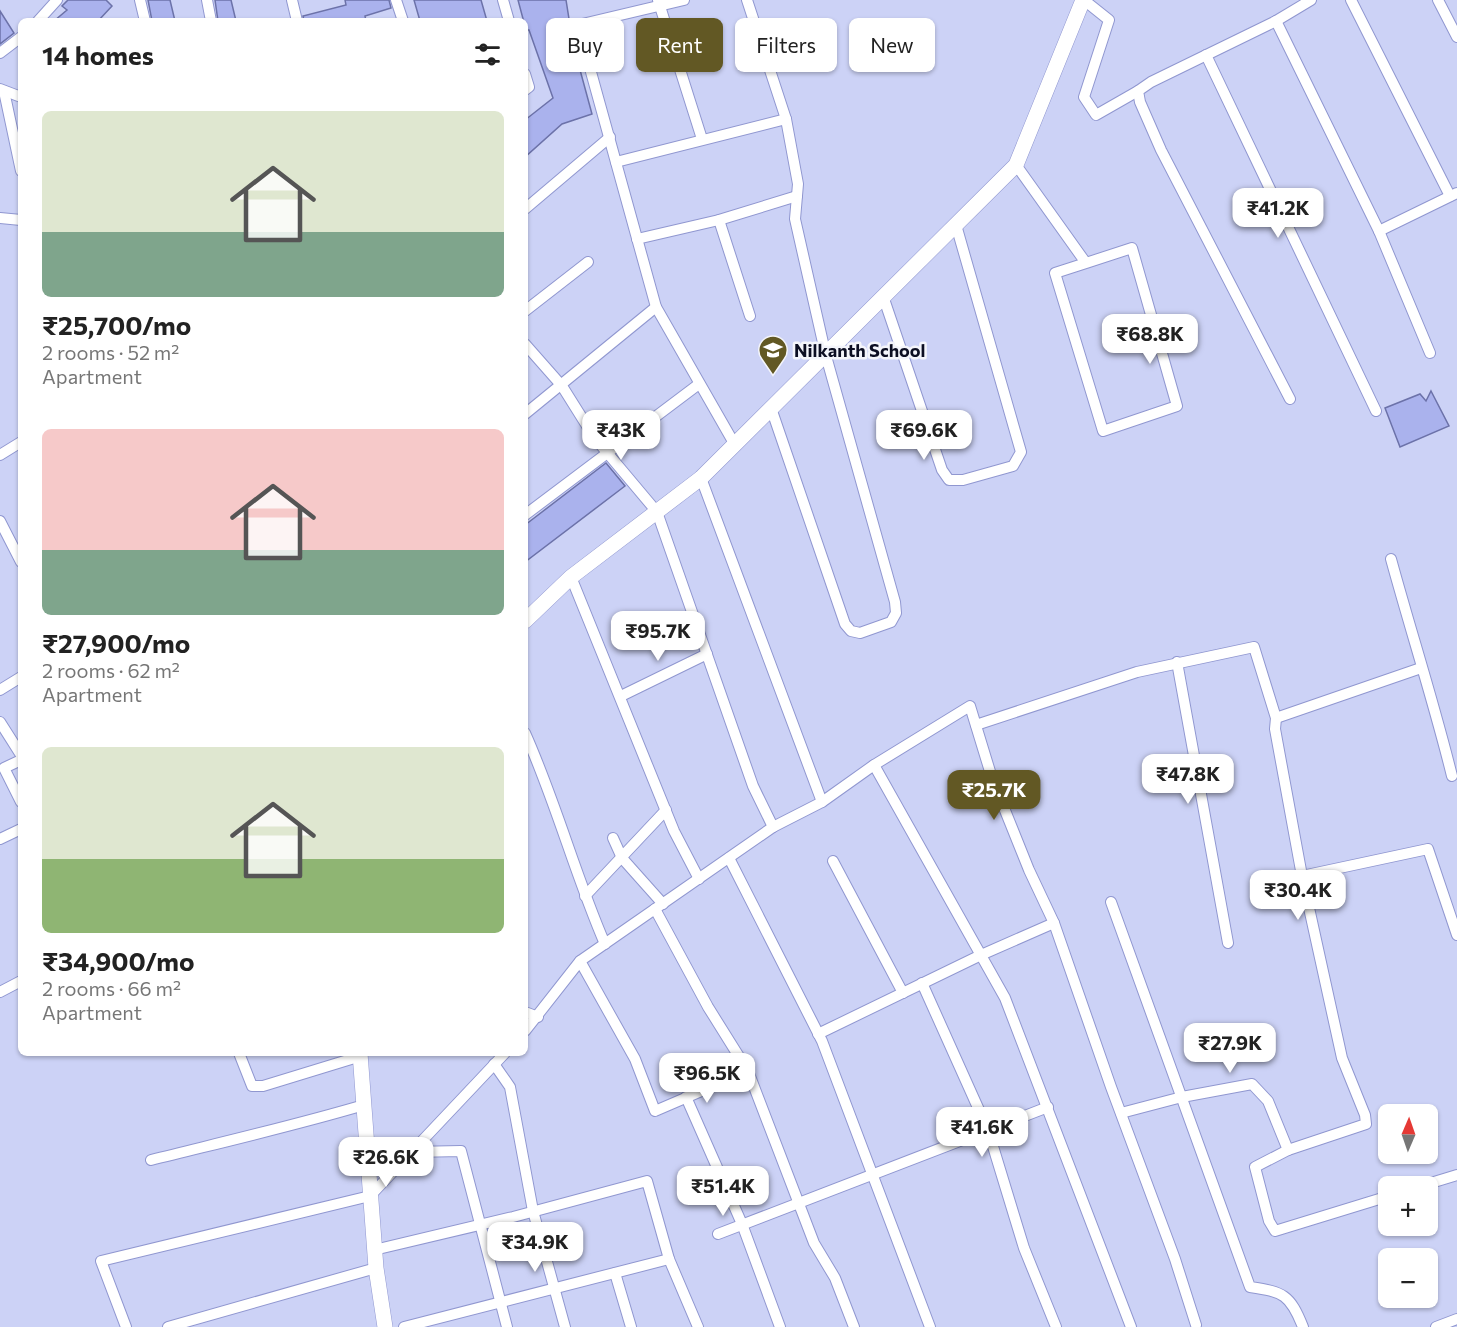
<!DOCTYPE html>
<meta charset="utf-8">
<style>
:root{--surface:#fff;--page:#f2f2f2;--text:#222;--muted:#767676;--accent:#625824}
body{margin:0;font-family:Commissioner,sans-serif;background:var(--page);color:var(--text);height:100vh;display:flex;flex-direction:column;font-size:22px;white-space:nowrap}
*{box-sizing:border-box;margin:0}
p{font-size:20px;color:var(--muted)}
.icon{flex:none;width:33px;height:33px;fill:none;stroke:currentColor;stroke-width:2;stroke-linecap:round;stroke-linejoin:round}
.map{position:relative;flex:1;overflow:hidden}
.panel{position:absolute;left:18px;top:18px;width:510px;height:1038px;display:flex;flex-direction:column;background:var(--surface);border-radius:9px;box-shadow:0 2px 4px #0004}
.panel>*{flex:none}
.top-card{position:absolute;left:546px;top:18px;width:570px;height:54px;display:flex;gap:12px}
.needle{width:39px;rotate:2deg}
.fabs{position:absolute;left:1378px;top:1104px;display:grid;gap:12px}
.fabs a{display:grid;place-items:center;width:60px;height:60px;border-radius:9px;background:var(--surface);box-shadow:0 2px 4px #0004;font-size:30px}
.price{position:absolute;translate:-50% -51px;padding:0 14px;border-radius:12px;background:#fff;color:#222;font-size:20px;line-height:39px;filter:drop-shadow(0 2px 3px #0008)}
.price::after{content:'';position:absolute;left:50%;top:36px;width:18px;height:14px;margin-left:-9px;background:inherit;clip-path:polygon(0 0,100% 0,50% 100%)}
.price.on{background:var(--accent);color:#fff}
ul{padding:0;list-style:none}
li{display:grid;align-content:center;gap:12px;height:318px;padding:0 24px}
li span{display:grid;place-items:center;height:186px;border-radius:9px;color:#555}
li>.icon{margin-inline-start:auto}
span .icon{width:108px;height:108px;fill:#fffc;stroke-width:1}
li b{font-size:26px}
h2{display:flex;justify-content:space-between;align-items:center;height:72px;padding:0 24px;font-size:26px}
.pill{padding:0 21px;border-radius:9px;background:var(--surface);box-shadow:0 2px 4px #0004;font-size:21px;line-height:54px}
.pill.on{background:var(--accent);color:#fff}
.map>svg:first-child{display:block}
.building{fill:#aab2ed;stroke:#6c72a9;stroke-width:1.5}
.lines{fill:none;stroke-linecap:round;stroke-linejoin:round}
.minor-casing{stroke:#9097d0;stroke-width:12}
.secondary-casing{stroke:#9097d0;stroke-width:16}
.minor{stroke:#fff;stroke-width:10}
.secondary{stroke:#fff;stroke-width:15}
.labels{text-anchor:middle;dominant-baseline:central;stroke-width:5;stroke-linejoin:round;paint-order:stroke}
.poi-label{font-size:18px;font-weight:bold;fill:#0c0e22;stroke:#f4f5fb;text-anchor:start}
</style>
<div class="map">
<svg width="1457" height="1327" viewBox="0 0 1457 1327">
<rect width="100%" height="100%" fill="#ccd2f6"/>
<!-- building -->
<g class="building">
<path d="M68,0h38l6,6 -14,15h-44l13,-11 -5,-4z"/>
<path d="M148,0h22l5,21h-23z"/>
<path d="M215,0h16l5,21h-18z"/>
<path d="M345,0h44l2,8 -26,8 1,5h-62l-1,-5 43,-11z"/>
<path d="M414,0h67l6,21h-67z"/>
<path d="M518,0h48l7,44 19,70 -30,10 -37,33v-37l28,-22 -24,-68h-3z"/>
<path d="M0,11l14,22 -14,11z"/>
<path d="M1431,391l18,35 -49,21 -15,-39 35,-14 6,7z"/>
<path d="M606,463l19,23 -100,76v-37z"/>
</g>
<g class="lines">
<!-- minor casing -->
<g class="minor-casing">
<g id="minor">
<path d="M140,0l5,21"/>
<path d="M207,0l4,21"/>
<path d="M292,0l5,21"/>
<path d="M396,0l7,21"/>
<path d="M503,0l6,21"/>
<path d="M658,0l44,139"/>
<path d="M684,0l-106,25 78,282 79,138"/>
<path d="M747,0l39,119 12,65 -3,35 31,137 69,246 1,11 -5,9 -31,11 -9,-2 -6,-7 -74,-216"/>
<path d="M1084,0l25,20 -25,77 12,18 42,-24"/>
<path d="M1351,0l99,196"/>
<path d="M1438,0l19,37"/>
<path d="M38,21l19,-21"/>
<path d="M1276,21l103,210 51,122"/>
<path d="M0,53l21,-16"/>
<path d="M1206,55l170,356"/>
<path d="M525,74l4,13 -4,3"/>
<path d="M0,89l21,8"/>
<path d="M4,91l17,80"/>
<path d="M616,162l170,-43"/>
<path d="M1016,165l70,98 46,-15 45,158 -74,25 -48,-158 31,-10"/>
<path d="M525,209l85,-72"/>
<path d="M0,218l21,2"/>
<path d="M719,220l31,96"/>
<path d="M1379,231l78,-38"/>
<path d="M637,239l82,-19 78,-24"/>
<path d="M883,296l59,174 7,10h14l50,-14 8,-14 -65,-227"/>
<path d="M525,311l63,-49"/>
<path d="M525,344l37,42 32,51 63,75 96,274 20,41"/>
<path d="M1290,399l-129,-249 -21,-48 -2,-11 13,-9 125,-61 35,-21"/>
<path d="M525,414l131,-107"/>
<path d="M0,455l21,-13"/>
<path d="M701,478l121,324"/>
<path d="M525,515l174,-131"/>
<path d="M0,521l21,41"/>
<path d="M1391,559c20,73 43,144 61,217"/>
<path d="M571,577l103,254 25,48"/>
<path d="M1177,662l51,281"/>
<path d="M0,690l21,-13"/>
<path d="M621,696l86,-42"/>
<path d="M1276,718l145,-50"/>
<path d="M0,722l21,33"/>
<path d="M976,725l161,-53 117,-25 22,71 -1,11 27,147 40,182 23,57 1,9 -78,26 -33,17 14,54 6,10 114,-35"/>
<path d="M525,733c31,69 50,142 80,211"/>
<path d="M21,760l-17,8 17,34"/>
<path d="M874,765l131,233 126,329"/>
<path d="M613,838l9,20 41,46"/>
<path d="M0,839l21,-10"/>
<path d="M729,858l93,183 108,286"/>
<path d="M833,861l70,132"/>
<path d="M1302,876l126,-27 29,86"/>
<path d="M585,896l81,-86"/>
<path d="M1111,902l139,385c33,5 40,7 53,40"/>
<path d="M655,909l53,98 40,64 66,172 21,35 19,49"/>
<path d="M580,961l55,98 20,52 93,-40"/>
<path d="M922,983l66,147 36,118 32,79"/>
<path d="M0,992l21,-11"/>
<path d="M525,1012l13,5"/>
<path d="M525,1031l55,-70 193,-134 49,-25 52,-37 96,-59 22,72 37,92 25,53 57,164 64,172 21,66"/>
<path d="M818,1034l163,-79 73,-32"/>
<path d="M239,1053l13,33h11l98,-30"/>
<path d="M494,1064l16,23 23,124 32,116"/>
<path d="M686,1097l56,127 38,103"/>
<path d="M1121,1113l61,-16 70,-13 16,17 20,49"/>
<path d="M412,1152l49,-1 46,176"/>
<path d="M151,1160c72,-18 142,-34 213,-55"/>
<path d="M1421,1186l36,-11"/>
<path d="M718,1234l330,-127"/>
<path d="M374,1250l139,-33 134,-36 22,78 29,68"/>
<path d="M615,1273l16,54"/>
<path d="M126,1327l-25,-66 269,-65 135,-143"/>
<path d="M168,1327l208,-59"/>
<path d="M404,1327l265,-68"/>
<path d="M1436,1327l21,-8"/>
</g>
</g>
<!-- secondary casing -->
<g class="secondary-casing">
<g id="secondary">
<path d="M525,621l46,-44 130,-99 315,-313 67,-165"/>
<path d="M360,1053l16,215 9,59"/>
</g>
</g>
<!-- minor -->
<use href="#minor" class="minor"/>
<!-- secondary -->
<use href="#secondary" class="secondary"/>
</g>
<!-- icons -->
<defs>
<g id="school-pin" transform="scale(1.5)"><path d="M0 17L-7.5 6A9.5 9.5 0 1 1 7.5 6Z" fill="#625824" stroke="#f4f5fb"/><path d="M0-5L7-2L0 1L-7-2ZM-4 1L0 2.5L4 1V4Q0 6-4 4Z" fill="#fff"/></g>
</defs>
<g fill-rule="evenodd">
<use href="#school-pin" x="773" y="350"/>
</g>
<g class="labels">
<!-- poi labels -->
<g class="poi-label">
<text x="794" y="350">Nilkanth School</text>
</g>
</g>
</svg>
<div class="fabs">
<a><svg class="needle" viewBox="-14 -14 28 28"><path d="M0-13l5 13h-10z" fill="#e53935"/><path d="M0 13l5-13h-10z" fill="#767676"/></svg></a>
<a>+</a>
<a>−</a>
</div>
<b class="price" style="left:1278px;top:239px">₹41.2K</b>
<b class="price" style="left:1150px;top:365px">₹68.8K</b>
<b class="price" style="left:621px;top:461px">₹43K</b>
<b class="price" style="left:924px;top:461px">₹69.6K</b>
<b class="price" style="left:658px;top:662px">₹95.7K</b>
<b class="price" style="left:1188px;top:805px">₹47.8K</b>
<b class="price on" style="left:994px;top:821px">₹25.7K</b>
<b class="price" style="left:1298px;top:921px">₹30.4K</b>
<b class="price" style="left:1230px;top:1074px">₹27.9K</b>
<b class="price" style="left:707px;top:1104px">₹96.5K</b>
<b class="price" style="left:982px;top:1158px">₹41.6K</b>
<b class="price" style="left:386px;top:1188px">₹26.6K</b>
<b class="price" style="left:723px;top:1217px">₹51.4K</b>
<b class="price" style="left:535px;top:1273px">₹34.9K</b>
<div class="top-card">
<a class="pill">Buy</a>
<a class="pill on">Rent</a>
<a class="pill">Filters</a>
<a class="pill">New</a>
</div>
<section class="panel">
<h2>14 homes<svg class="icon" aria-label="filters" viewBox="0 0 24 24"><path d="M4 7h16M4 17h16"/><circle cx="9" cy="7" r="2"/><circle cx="15" cy="17" r="2"/></svg></h2>
<ul>
<li><span style="background:linear-gradient(#dfe7d0 65%,#7fa58c 0)"><svg class="icon" aria-label="home" viewBox="0 0 24 24"><path d="M3 11l9-7 9 7M6 9v11h12V9"/></svg></span><div><b>₹25,700/mo</b><p>2 rooms · 52 m²</p><p>Apartment</p></div></li>
<li><span style="background:linear-gradient(#f6c9c9 65%,#7fa58c 0)"><svg class="icon" aria-label="home" viewBox="0 0 24 24"><path d="M3 11l9-7 9 7M6 9v11h12V9"/></svg></span><div><b>₹27,900/mo</b><p>2 rooms · 62 m²</p><p>Apartment</p></div></li>
<li><span style="background:linear-gradient(#dfe7d0 60%,#8fb573 0)"><svg class="icon" aria-label="home" viewBox="0 0 24 24"><path d="M3 11l9-7 9 7M6 9v11h12V9"/></svg></span><div><b>₹34,900/mo</b><p>2 rooms · 66 m²</p><p>Apartment</p></div></li>
</ul>
</section>
</div>
